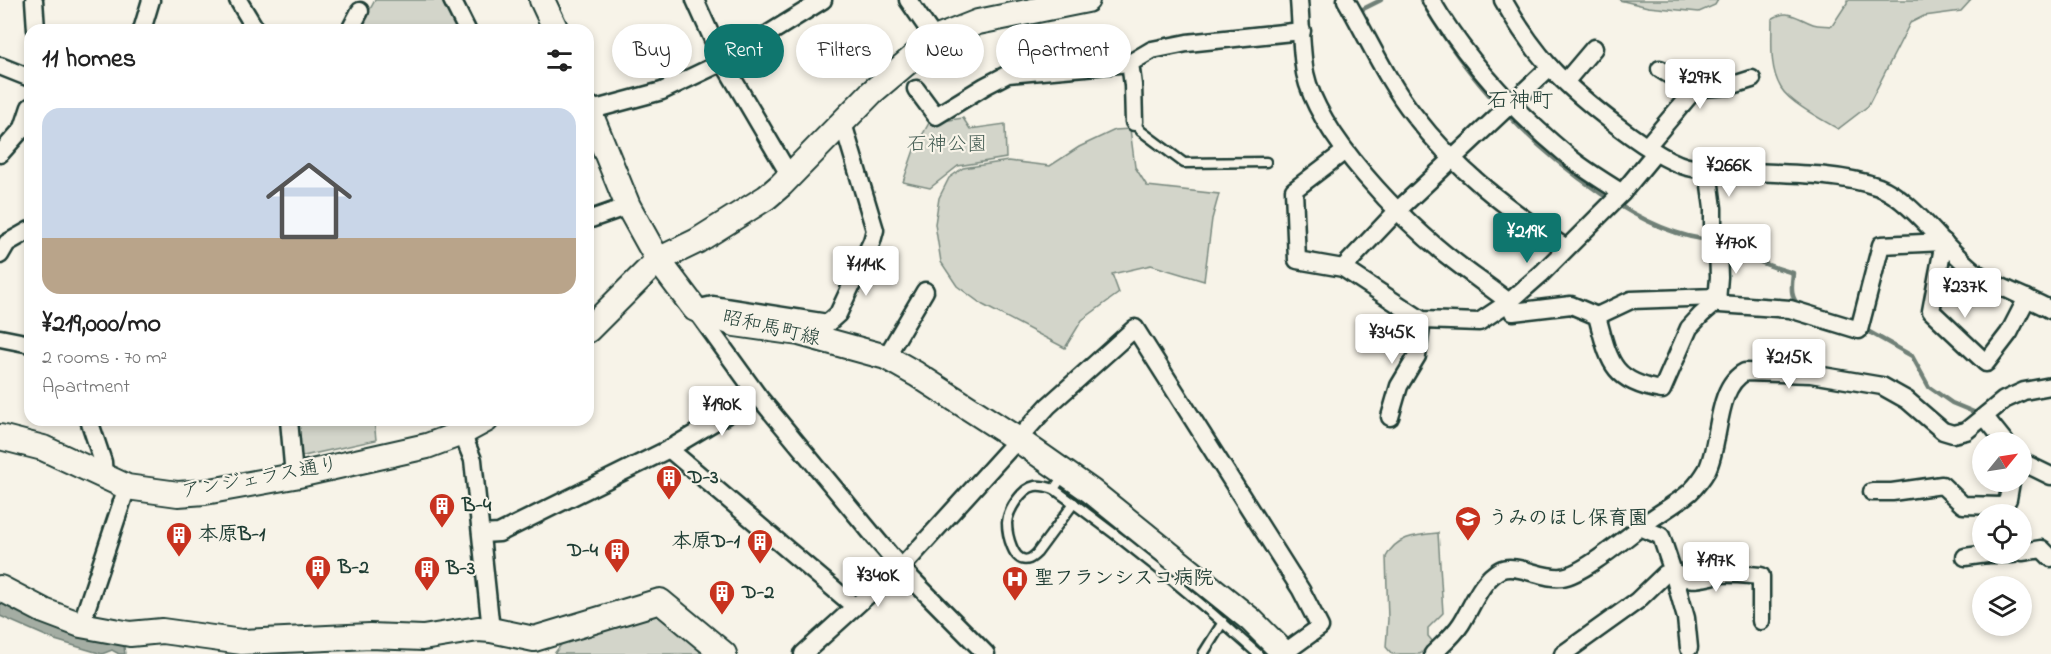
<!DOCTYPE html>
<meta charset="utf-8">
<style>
:root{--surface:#fff;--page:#f6f6f6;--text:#222;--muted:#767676;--accent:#0f766e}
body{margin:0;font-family:"Indie Flower","Klee One",sans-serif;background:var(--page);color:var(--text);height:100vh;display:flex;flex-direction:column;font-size:22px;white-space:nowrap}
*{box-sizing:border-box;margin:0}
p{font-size:20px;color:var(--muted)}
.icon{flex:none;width:33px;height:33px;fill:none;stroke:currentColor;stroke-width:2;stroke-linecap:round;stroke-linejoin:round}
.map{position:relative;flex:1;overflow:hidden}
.panel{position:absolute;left:24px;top:24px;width:570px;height:402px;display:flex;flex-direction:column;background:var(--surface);border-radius:18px;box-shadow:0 3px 9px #0003}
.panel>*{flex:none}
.top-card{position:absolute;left:612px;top:24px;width:570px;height:54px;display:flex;gap:12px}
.needle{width:39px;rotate:60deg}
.tools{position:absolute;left:1972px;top:432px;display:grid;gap:12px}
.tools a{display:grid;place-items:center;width:60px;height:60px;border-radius:50%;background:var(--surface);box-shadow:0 3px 9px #0003;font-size:30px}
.price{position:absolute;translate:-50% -51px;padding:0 14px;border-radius:6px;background:#fff;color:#222;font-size:20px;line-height:39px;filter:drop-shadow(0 2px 3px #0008)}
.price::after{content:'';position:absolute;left:50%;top:36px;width:18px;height:14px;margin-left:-9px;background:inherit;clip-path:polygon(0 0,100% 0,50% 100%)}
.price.active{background:var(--accent);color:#fff}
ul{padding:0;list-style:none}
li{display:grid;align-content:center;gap:12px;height:318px;padding:0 18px}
li span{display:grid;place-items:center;height:186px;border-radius:18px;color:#555}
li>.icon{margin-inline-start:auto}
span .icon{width:108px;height:108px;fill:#fffc;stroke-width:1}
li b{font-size:26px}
h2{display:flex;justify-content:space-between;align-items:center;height:72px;padding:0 18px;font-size:26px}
.pill{padding:0 21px;border-radius:27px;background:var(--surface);box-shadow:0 3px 9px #0003;font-size:21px;line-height:54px}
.pill.active{background:var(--accent);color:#fff}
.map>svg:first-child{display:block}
.green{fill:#d3d5ca;stroke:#79897f;stroke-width:1.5}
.water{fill:#a4ada3;stroke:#6f8077;stroke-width:1.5}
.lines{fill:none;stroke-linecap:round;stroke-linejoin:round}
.stream{stroke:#6f8077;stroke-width:4.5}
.lane-casing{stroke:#1f3d34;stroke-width:13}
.street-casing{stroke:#1f3d34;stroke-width:21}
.secondary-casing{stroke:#1f3d34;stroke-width:28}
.lane{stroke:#f7f3e8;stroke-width:8}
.street{stroke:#f7f3e8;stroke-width:16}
.secondary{stroke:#f7f3e8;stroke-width:24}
.labels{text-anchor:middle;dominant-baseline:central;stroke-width:4.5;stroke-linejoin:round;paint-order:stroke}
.park-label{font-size:20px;fill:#435b52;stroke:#f7f3e8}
.street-label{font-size:20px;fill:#1f3d34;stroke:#f7f3e8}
.poi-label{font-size:20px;font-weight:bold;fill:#1f3d34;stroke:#f7f3e8;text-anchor:start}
.quarter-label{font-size:22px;fill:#1f3d34;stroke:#f7f3e8}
</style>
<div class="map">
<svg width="2051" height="654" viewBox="0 0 2051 654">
<rect width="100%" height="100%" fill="#f7f3e8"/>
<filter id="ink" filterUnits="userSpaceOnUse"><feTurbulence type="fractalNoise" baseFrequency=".0167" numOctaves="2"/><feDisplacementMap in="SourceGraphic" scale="12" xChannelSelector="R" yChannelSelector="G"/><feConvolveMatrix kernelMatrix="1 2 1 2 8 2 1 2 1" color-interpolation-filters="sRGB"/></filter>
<g filter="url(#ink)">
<!-- green -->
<g class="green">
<path d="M375,0h67l9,12 8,18h-100z"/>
<path d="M1619,0h99l-3,5 -16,7 -51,-5z"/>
<path d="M1847,0h124l-10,11 -37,5 -14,7 -42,83 -30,23c-15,-9 -48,-26 -57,-41 -12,-20 -9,-46 -9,-69 17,-11 24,-1 41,5 6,2 13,1 19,2l15,-23z"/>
<path d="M963,118l7,11 35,-5 1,34 -48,8 -28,22 -27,-6 11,-32 15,-27z"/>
<path d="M1130,129l5,38 12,19 72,8 -7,25 -8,62 -53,-16 -39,9 7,19 -37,27 -17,28 -82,-43 -26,-19 -16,-24 -6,-38 4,-26 10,-20 14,-10 45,-7 42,5 29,-19 36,-17z"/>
<path d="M297,420h77l2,20 -77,17z"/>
<path d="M1438,533l5,80 -15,15v8l5,6 -13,12h-28l-6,-7 2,-28 -2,-62c10,-21 31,-22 52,-24z"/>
<path d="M657,609l46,37 -4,8h-145l12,-16z"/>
</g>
<!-- water -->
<path class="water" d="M0,599l123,41 2,14h-6l-7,-4 -10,4 -47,-14 -55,-24z"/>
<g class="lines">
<!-- stream -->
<g class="stream">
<path d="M1421,0c23,39 49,75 80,108"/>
<path d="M1358,9l1,2 22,-11"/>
<path d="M1507,114c45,48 138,123 206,126"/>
<path d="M1721,241l17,1c12,20 33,24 55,31 -1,12 -4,24 7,33"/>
<path d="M1864,329l48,27 17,31 23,16 29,12"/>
</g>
<!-- lane casing -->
<g class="lane-casing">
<g id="lane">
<path d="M1134,122l7,9 43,32 82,-1"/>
<path d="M1065,473l-11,16c71,51 139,106 204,165"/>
<path d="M1054,489c-6,-2 -12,-4 -19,-3 -13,2 -27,24 -28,37 0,10 6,42 22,36 3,-1 6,-4 8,-6l37,-50"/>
<path d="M1203,654l20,-32"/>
</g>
</g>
<!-- street casing -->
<g class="street-casing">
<g id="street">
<path d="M34,0l2,30"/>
<path d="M238,0l18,30"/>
<path d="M452,0l15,30"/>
<path d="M695,0l28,62 67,114"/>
<path d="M908,0l27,39"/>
<path d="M1299,0c2,24 2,50 6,73 13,62 99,150 149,188 18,14 37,27 55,41l4,10 58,-7 26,11c12,44 14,66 65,74l27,-62 12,-13 16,-14 3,3 70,5 69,21 22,-85 63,-3"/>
<path d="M1346,0c22,38 41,81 68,115 42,55 95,95 152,133"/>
<path d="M1431,0c35,60 84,112 137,156 16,14 36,25 54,37"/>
<path d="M1503,0c13,23 29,47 47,67 25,27 108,97 143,101 58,8 132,0 186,19 32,12 66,62 95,84 19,15 54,26 77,39"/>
<path d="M142,30l9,-30"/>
<path d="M350,30l10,-19"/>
<path d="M0,66l30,12"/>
<path d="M1660,69l34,21"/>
<path d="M1566,81l28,-33"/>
<path d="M916,89l20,27 49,-30 23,-12 122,-11"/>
<path d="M588,111l74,-20 61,-29 100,-62"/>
<path d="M842,120l33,110 -3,11 -34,73 -10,9 -115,-18 -18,4 63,87 120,145 23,27 85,86"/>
<path d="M1134,122l-1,-37 -3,-22 22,-13 35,-7 115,-12"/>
<path d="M1647,146l47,-56 8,-2 28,-2 22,-7"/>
<path d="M1345,151l-51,39 3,70 46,8 79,52 57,2 30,-20 32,-28 81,-81 33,-40"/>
<path d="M0,154l23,-26 7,-21"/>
<path d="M588,220l40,-14"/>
<path d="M1944,242l-13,69 55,52 23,-30 18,-35"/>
<path d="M0,255l7,-12 23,-13"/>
<path d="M1343,268l55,-58 152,-143"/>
<path d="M1597,316l34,-16 85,-3 1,4 2,-24 -1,-30 -5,-18v-21l-5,-38"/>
<path d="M0,338l30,6"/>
<path d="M886,357l39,-66"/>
<path d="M1390,417l9,-31 18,-30 5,-36"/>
<path d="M1985,417l20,25"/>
<path d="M89,420l14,42 1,16"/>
<path d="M289,420l5,56"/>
<path d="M462,433l11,27 18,170"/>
<path d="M669,449l185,157"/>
<path d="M2022,462l29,14"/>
<path d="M1872,492h20l50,-7 21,20 39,1"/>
<path d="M1999,514l9,-15 3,-17"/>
<path d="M482,534l17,-1 170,-84 89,-53"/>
<path d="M2022,552l20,-3 9,9"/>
<path d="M1987,554h26"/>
<path d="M1965,557l22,-3"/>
<path d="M901,568l147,-162 87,-78 166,262 19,37 -36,26"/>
<path d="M1673,572c17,12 30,5 48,2 12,-1 27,1 40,2v45"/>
<path d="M1673,572l13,46 3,30"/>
<path d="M81,625l46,-138"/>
<path d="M803,654l76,-69"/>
<path d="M1433,654c9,-9 21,-19 28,-30 11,-17 20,-44 39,-54 15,-8 44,10 62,7 21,-3 62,-38 80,-51 15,-12 33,-21 48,-34 6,-6 13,-15 17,-22 14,-27 8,-83 38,-98l66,2 71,12 25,14 36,31 10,3 13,-3 38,-31 20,-9 27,-5"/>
<path d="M1563,654l74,-53 28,-27 8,-2 -12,-36 -21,-9"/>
</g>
</g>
<!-- secondary casing -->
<g class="secondary-casing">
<g id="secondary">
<path d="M542,0l14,30"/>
<path d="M588,108l40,98 30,54 37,49 40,15 64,9 87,24 30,17 101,65 74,52 160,129 34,34"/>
<path d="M588,330l70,-70 39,-19 70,-44 14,-12 91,-93 63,-53 43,-17 109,-22"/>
<path d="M0,437l43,11 84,39 51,7 27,-2 89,-16 133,-30 35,-13 24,-13"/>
<path d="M0,588l44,23 37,14 49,9 32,-3 80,11 128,-6 53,2 55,-9 13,1 43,9 126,-38 64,53"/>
</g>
</g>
<!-- lane -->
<use href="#lane" class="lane"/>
<!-- street -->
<use href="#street" class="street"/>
<!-- secondary -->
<use href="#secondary" class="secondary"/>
</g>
</g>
<!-- icons -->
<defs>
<g id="building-pin" transform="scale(1.35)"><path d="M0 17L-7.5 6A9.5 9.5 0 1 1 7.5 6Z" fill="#c8321e" stroke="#f7f3e8"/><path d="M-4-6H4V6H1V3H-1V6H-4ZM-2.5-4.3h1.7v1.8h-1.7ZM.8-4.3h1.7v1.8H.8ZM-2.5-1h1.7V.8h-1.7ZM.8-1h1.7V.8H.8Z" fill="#fff"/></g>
<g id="school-pin" transform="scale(1.35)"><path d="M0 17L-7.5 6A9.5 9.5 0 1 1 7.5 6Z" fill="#c8321e" stroke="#f7f3e8"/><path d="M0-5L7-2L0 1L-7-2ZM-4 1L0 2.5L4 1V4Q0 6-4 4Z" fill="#fff"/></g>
<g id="hospital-pin" transform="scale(1.35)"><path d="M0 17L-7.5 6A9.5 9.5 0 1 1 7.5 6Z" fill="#c8321e" stroke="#f7f3e8"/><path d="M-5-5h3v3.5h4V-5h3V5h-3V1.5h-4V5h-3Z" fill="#fff"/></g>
</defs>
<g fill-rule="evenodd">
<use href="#building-pin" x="669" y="478"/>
<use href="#building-pin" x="442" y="506"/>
<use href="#school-pin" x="1468" y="519"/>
<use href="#building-pin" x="179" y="535"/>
<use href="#building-pin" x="760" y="542"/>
<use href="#building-pin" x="617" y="551"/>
<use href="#building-pin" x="318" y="568"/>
<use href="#building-pin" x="427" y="569"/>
<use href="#hospital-pin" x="1015" y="579"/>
<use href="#building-pin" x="722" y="593"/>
</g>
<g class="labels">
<!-- park labels -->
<g class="park-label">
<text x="947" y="145">石神公園</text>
</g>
<!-- street labels -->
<g class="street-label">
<text transform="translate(771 329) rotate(13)">昭和馬町線</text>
<text transform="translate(260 479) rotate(-10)">アンジェラス通り</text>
</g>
<!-- poi labels -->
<g class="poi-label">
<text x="688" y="478">D-3</text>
<text x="462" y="506">B-4</text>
<text x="1488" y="519">うみのほし保育園</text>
<text x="198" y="535">本原B-1</text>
<text x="740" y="542" text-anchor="end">本原D-1</text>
<text x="598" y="551" text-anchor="end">D-4</text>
<text x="338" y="568">B-2</text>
<text x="446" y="569">B-3</text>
<text x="1034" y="579">聖フランシスコ病院</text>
<text x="742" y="593">D-2</text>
</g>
<!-- quarter labels -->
<g class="quarter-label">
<text x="1520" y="102">石神町</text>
</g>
</g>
</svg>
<div class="tools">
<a><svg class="needle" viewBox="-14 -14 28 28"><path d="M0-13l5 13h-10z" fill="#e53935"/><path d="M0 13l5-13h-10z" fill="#767676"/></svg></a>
<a><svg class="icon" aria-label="locate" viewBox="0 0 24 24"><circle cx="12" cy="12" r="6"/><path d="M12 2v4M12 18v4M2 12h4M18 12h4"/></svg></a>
<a><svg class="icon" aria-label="layers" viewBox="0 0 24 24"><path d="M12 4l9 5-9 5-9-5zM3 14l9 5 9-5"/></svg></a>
</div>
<b class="price" style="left:1700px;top:110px">¥297K</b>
<b class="price" style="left:1729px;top:198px">¥266K</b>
<b class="price active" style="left:1527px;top:264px">¥219K</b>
<b class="price" style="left:1736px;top:275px">¥170K</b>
<b class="price" style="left:866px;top:297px">¥114K</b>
<b class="price" style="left:1965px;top:319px">¥237K</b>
<b class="price" style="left:1392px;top:365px">¥345K</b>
<b class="price" style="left:1789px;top:390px">¥215K</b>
<b class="price" style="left:722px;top:437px">¥190K</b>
<b class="price" style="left:1716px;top:593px">¥197K</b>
<b class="price" style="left:878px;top:608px">¥340K</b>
<div class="top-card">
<a class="pill">Buy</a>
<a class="pill active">Rent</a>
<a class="pill">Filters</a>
<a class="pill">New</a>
<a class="pill">Apartment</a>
</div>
<section class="panel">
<h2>11 homes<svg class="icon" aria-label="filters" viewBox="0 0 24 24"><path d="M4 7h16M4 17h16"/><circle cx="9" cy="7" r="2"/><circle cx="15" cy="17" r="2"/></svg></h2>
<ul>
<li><span style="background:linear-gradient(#c9d6e8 70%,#b9a48a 0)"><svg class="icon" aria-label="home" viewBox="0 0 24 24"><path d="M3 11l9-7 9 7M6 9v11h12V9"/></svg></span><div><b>¥219,000/mo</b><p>2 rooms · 70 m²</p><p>Apartment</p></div></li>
</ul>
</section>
</div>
